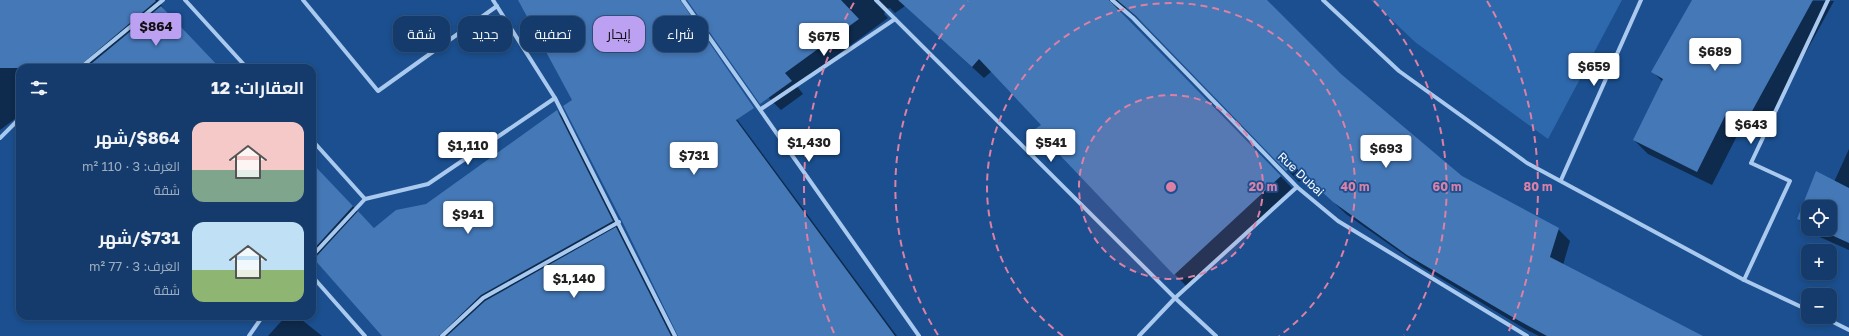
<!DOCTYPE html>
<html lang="ar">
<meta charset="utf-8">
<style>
:root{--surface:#143b6b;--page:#1d4271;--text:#f1f3f6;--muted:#9dadc1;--line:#33557e;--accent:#bca0f2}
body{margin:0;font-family:"Golos Text",Cairo,sans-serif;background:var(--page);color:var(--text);direction:rtl;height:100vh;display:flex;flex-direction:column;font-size:15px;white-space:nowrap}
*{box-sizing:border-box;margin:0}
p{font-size:13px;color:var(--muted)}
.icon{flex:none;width:22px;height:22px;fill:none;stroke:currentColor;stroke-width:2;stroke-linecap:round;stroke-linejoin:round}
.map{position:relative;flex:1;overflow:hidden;direction:ltr}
.side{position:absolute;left:16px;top:64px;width:300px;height:256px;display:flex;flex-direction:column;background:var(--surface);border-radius:12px;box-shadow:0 2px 6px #0003,0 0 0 1px var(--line);direction:rtl}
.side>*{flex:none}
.banner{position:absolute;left:328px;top:16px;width:380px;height:36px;direction:rtl;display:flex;gap:8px}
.buttons{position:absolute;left:1801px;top:200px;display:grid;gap:8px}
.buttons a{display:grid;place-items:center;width:36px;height:36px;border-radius:8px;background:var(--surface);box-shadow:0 2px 6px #0003,0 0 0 1px var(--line);font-size:20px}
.price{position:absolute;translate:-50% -34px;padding:0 9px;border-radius:4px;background:#fff;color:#222;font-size:13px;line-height:26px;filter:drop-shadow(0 1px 2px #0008)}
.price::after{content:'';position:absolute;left:50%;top:24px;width:12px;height:9px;margin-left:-6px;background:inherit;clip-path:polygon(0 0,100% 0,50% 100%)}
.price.on{background:var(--accent);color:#111}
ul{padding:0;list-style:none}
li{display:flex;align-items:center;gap:12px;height:100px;padding:0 12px}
li span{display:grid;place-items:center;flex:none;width:112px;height:80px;border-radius:12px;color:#555}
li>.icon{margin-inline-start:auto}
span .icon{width:48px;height:48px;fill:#fffc;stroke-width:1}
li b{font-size:17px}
h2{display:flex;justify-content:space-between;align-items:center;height:48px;padding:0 12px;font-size:17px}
.tag{padding:0 14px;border-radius:12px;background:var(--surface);box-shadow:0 2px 6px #0003,0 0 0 1px var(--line);font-size:14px;line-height:36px}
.tag.on{background:var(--accent);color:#111}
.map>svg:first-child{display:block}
.green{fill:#2e69ad}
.shadow{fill:#0007}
.building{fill:#4478b7}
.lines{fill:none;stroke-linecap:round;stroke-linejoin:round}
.minor{stroke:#a9c9ee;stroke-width:4}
.ring{fill:none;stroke:#dd80a5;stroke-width:2;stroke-dasharray:7 5}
.labels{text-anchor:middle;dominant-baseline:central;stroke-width:3.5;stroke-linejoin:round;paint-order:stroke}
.street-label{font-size:12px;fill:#fff;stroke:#1b4f8f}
.centre{fill:#dd80a5;stroke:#1b4f8f;stroke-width:2}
.ring-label{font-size:12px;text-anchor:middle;font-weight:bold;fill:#dd80a5;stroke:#1b4f8f;stroke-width:3.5;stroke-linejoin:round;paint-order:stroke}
</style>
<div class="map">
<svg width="1849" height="336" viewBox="0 0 1849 336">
<rect width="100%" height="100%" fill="#1b4f8f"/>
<!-- green -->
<path class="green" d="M1371,0h251l-74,139 -133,-97z"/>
<!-- shadow -->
<g class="shadow">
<path d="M0,0h158l9,14 52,54h-199v47l-20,15z"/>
<path d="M519,0h130l248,336h-218l-106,-236z"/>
<path d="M702,0h564l74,74 122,103 96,52 12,12 -7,24 138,71h-162l-12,-6 -107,-64 -74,-52 -40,-38 -7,6 -152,-156 -21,-18 -5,2v4l171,174 -105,99 -150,-158 5,-4 -50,-54 -8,7 -79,-72 -10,7 -5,-5 -4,1 -2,5 4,4 -92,67 7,9 -22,16 -12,-12z"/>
<path d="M1693,0l141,1 -75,137 -18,-10 -29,57 -64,-31 -14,-14 29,-58 -10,-10z"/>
<path d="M557,111l12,12 107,213h-292l-67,-76 -5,4v-100l63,65 51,-24z"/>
<path d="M1849,149v101l-36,-16 -5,-5h22v-22h-22v22l-10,-10 19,-47 17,10z"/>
<path d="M286,316h11l25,20h-54z"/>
</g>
<!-- building -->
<g class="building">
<path d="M0,0h155l1,1 -79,67h-77z"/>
<path d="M518,0h162l74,108 -18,12 159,216h-217l-56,-115 -59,-115 9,-6z"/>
<path d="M687,0h154l18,19 -74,54 7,8 -32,23z"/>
<path d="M898,0h211l172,176 -107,99 -139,-146 6,-4 -62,-66 -7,8z"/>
<path d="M1117,0h150l74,74 121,102 97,52 -9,29 153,79h-156l-33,-18 -107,-63 -74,-53 -40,-37 -7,6 -150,-155z"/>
<path d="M1692,0h121l-68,124 -19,-10 -29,58 -64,-32 30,-61 -12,-7z"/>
<path d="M161,6l59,62h-134z"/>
<path d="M557,110l56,111 -132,74 -42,41h-57l-68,-77 44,-48 16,17 22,-18 30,-6z"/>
<path d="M312,163l41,43 -41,45z"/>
<path d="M1816,171l33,17v55l-31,-14h12v-22h-22v17l-11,-5z"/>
<path d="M616,227l55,109h-224l38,-35z"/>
</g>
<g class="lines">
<!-- minor -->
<g class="minor">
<path d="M185,0l62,68"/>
<path d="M303,0l75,91 119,-85"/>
<path d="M493,0l62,98 120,238"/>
<path d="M683,0l236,336"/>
<path d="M876,0l299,298 41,38"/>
<path d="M1112,0l21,18 164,169 41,34 189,115"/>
<path d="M1323,0l76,71 128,92 217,117 64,30"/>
<path d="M80,68l83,-68"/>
<path d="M761,109l134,-90"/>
<path d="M0,138l20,-20"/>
<path d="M312,140l53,59"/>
<path d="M1561,180l80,-180"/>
<path d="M312,256l53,-57 63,-15 127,-86"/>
<path d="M312,276l53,60"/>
<path d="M1744,280l46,-99 -39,-18 77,-163"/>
<path d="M1823,317l26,13"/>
<path d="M249,336l13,-19"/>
<path d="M442,336l41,-38 136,-76"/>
<path d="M1139,336l36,-38 122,-111"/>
</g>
</g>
<!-- distance rings -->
<circle cx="1171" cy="187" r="92" fill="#dd80a5" fill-opacity=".12"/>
<g class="ring">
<circle cx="1171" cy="187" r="92"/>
<path d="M1063 336A184 184 0 1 1 1279 336"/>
<path d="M938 335A276 276 0 0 1 968 1M1374 1A276 276 0 0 1 1404 335"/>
<path d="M834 333A367 367 0 0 1 855 1M1487 1A367 367 0 0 1 1508 333"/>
</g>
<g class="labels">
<!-- street labels -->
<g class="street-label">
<text transform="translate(1301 174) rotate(43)">Rue Dubai</text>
</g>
</g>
<circle cx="1171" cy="187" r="6" class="centre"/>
<g class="ring-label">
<text x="1263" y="191">20 m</text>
<text x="1355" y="191">40 m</text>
<text x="1447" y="191">60 m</text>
<text x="1538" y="191">80 m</text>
</g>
</svg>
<div class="buttons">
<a><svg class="icon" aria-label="locate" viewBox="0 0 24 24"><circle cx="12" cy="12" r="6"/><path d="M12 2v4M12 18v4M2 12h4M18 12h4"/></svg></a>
<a>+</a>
<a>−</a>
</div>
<b class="price on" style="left:156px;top:47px">$864</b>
<b class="price" style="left:824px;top:57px">$675</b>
<b class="price" style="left:1715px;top:72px">$689</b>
<b class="price" style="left:1594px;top:87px">$659</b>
<b class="price" style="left:1751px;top:145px">$643</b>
<b class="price" style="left:809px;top:163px">$1,430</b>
<b class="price" style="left:1051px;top:163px">$541</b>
<b class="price" style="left:468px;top:166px">$1,110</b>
<b class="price" style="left:1386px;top:169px">$693</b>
<b class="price" style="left:694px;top:176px">$731</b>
<b class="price" style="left:468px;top:235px">$941</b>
<b class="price" style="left:574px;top:299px">$1,140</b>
<div class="banner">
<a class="tag">شراء</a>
<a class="tag on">إيجار</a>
<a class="tag">تصفية</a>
<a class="tag">جديد</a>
<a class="tag">شقة</a>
</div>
<section class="side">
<h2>العقارات: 12<svg class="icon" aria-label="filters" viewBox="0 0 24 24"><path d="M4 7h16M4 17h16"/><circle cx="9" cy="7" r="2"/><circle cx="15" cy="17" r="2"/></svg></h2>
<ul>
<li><span style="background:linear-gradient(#f6c9c9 60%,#7fa58c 0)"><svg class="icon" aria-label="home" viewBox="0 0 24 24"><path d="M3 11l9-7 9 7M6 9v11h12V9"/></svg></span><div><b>$864/شهر</b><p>الغرف: 3 · 110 m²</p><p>شقة</p></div></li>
<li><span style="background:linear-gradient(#bfe0f5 60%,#8fb573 0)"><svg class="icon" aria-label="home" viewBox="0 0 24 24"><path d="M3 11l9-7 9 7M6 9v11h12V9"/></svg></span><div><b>$731/شهر</b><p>الغرف: 3 · 77 m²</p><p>شقة</p></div></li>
</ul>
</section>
</div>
